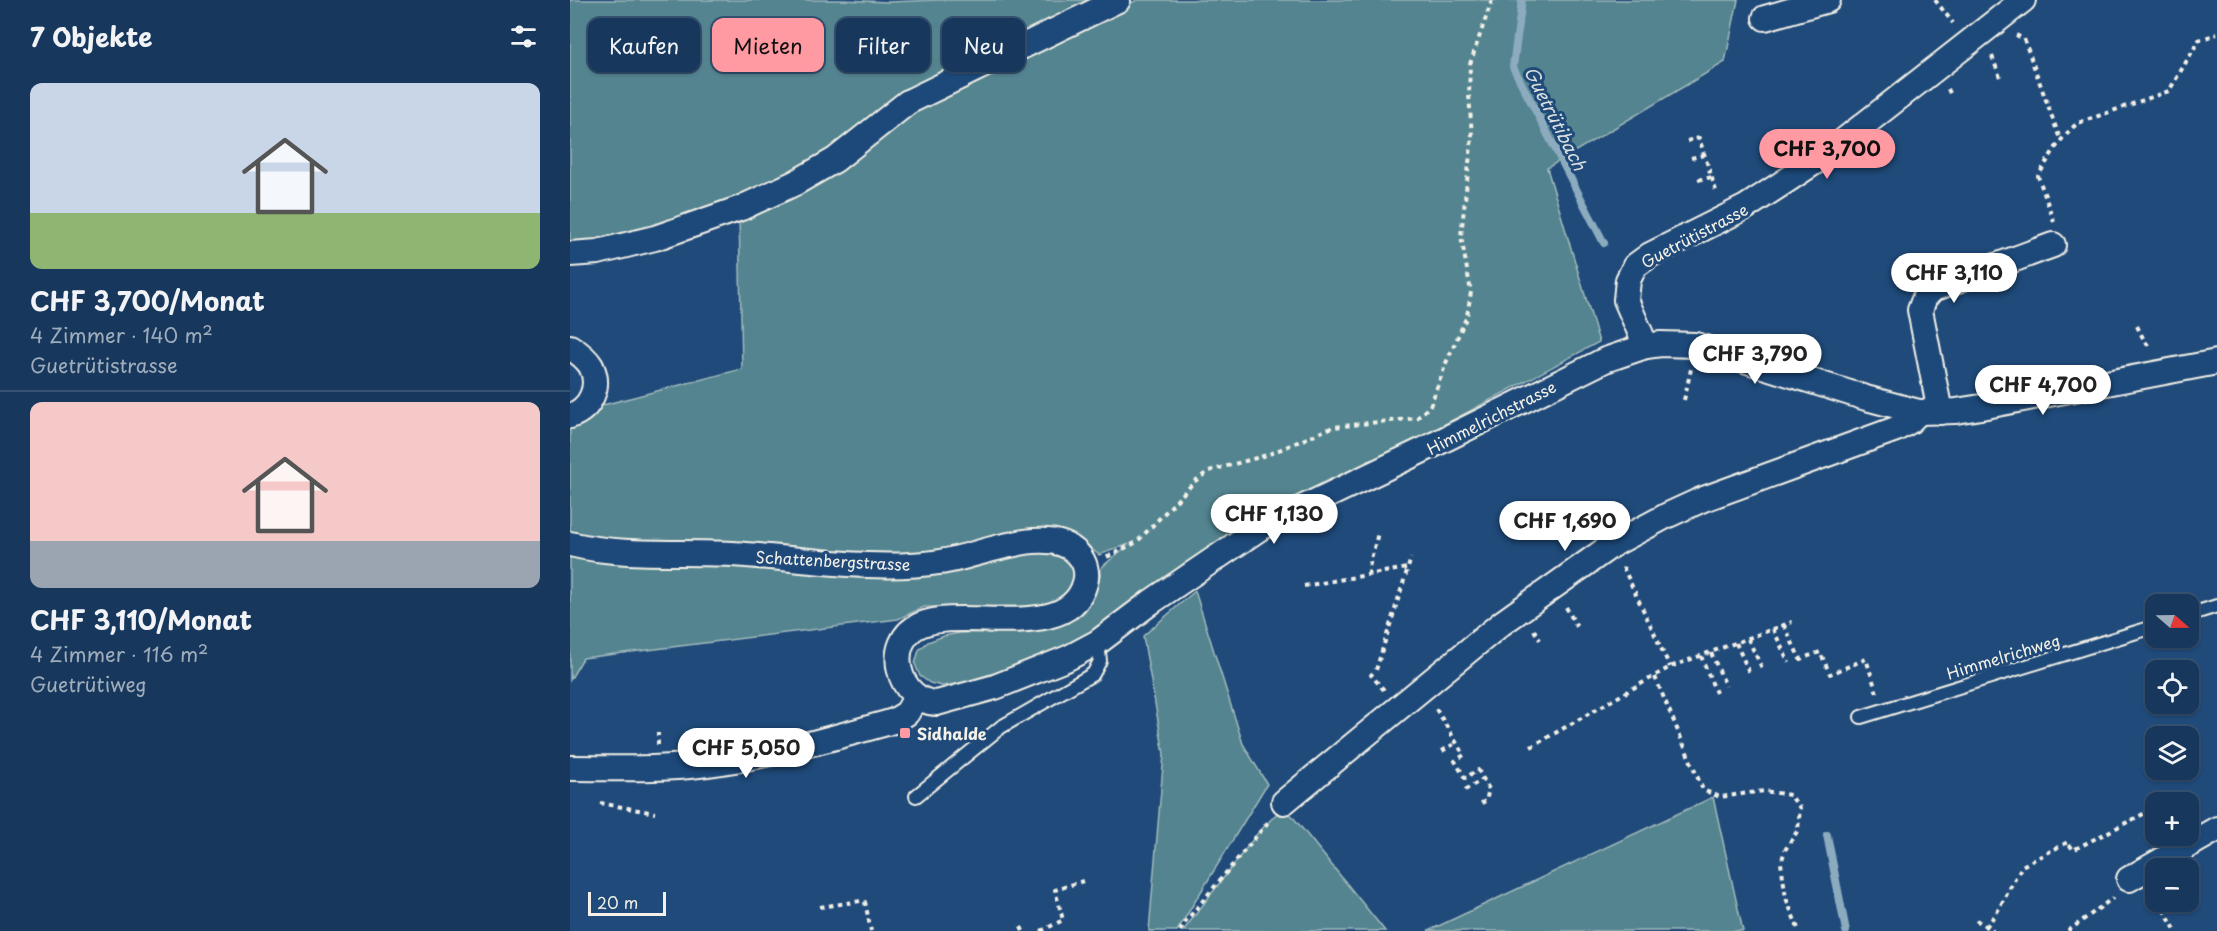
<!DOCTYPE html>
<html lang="de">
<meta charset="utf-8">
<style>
:root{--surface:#17385c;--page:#244365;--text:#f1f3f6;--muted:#9eacbb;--line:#365272;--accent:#ff9aa2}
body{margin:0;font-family:"Playpen Sans",sans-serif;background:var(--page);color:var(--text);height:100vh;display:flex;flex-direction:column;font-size:22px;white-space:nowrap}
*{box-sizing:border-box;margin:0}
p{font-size:20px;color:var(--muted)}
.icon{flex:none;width:33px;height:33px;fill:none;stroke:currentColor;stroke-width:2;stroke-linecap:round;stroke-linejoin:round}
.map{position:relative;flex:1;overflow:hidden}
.details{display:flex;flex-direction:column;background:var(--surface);width:570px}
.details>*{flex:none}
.top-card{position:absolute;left:18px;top:18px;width:570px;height:54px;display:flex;gap:12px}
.needle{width:39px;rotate:110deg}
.fabs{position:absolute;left:1575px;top:594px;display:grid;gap:12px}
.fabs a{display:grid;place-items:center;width:54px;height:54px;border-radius:12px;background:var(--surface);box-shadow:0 2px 4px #0004,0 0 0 2px var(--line);font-size:30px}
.scale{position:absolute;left:18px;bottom:15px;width:78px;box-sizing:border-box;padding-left:6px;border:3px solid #f4f1e8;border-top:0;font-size:16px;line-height:21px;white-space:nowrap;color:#f4f1e8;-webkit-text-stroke:4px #1f4a7a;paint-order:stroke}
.price{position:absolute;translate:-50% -51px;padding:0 14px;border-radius:21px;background:#fff;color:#222;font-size:20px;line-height:39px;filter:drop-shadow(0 2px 3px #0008)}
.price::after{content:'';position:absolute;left:50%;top:36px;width:18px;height:14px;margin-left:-9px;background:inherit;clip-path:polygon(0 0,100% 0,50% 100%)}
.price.on{background:var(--accent);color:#111}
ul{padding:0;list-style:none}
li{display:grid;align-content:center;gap:12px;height:318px;padding:0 30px}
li+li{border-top:2px solid var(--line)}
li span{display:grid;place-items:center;height:186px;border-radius:12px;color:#555}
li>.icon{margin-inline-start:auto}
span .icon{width:108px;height:108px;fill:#fffc;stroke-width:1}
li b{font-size:26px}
h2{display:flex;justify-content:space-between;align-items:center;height:72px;padding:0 30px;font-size:26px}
.tag{padding:0 21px;border-radius:12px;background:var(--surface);box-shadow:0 2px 4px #0004,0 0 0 2px var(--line);font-size:21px;line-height:54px}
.tag.on{background:var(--accent);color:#111}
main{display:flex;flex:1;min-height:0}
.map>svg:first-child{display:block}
.green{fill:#52848f;stroke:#a3babc;stroke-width:1.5}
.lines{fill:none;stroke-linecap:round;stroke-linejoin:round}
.stream{stroke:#8cabbe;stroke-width:8}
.service-casing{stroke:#f4f1e8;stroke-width:16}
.minor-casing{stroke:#f4f1e8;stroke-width:28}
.path{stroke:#f4f1e8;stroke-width:4;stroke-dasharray:4.5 4.5;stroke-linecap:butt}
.service{stroke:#1f4a7a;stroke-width:12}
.minor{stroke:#1f4a7a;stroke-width:24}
.poi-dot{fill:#ff9aa2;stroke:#1f4a7a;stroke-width:2}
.labels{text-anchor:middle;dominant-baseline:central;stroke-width:6;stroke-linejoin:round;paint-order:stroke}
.street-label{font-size:16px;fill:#f4f1e8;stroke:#1f4a7a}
.poi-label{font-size:16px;font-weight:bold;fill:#f4f1e8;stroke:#1f4a7a;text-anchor:start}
.water-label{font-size:18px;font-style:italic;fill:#dae0de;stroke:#1f4a7a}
</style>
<main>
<section class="details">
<h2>7 Objekte<svg class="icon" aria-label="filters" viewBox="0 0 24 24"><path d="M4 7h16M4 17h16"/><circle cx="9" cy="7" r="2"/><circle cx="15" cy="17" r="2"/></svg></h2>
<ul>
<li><span style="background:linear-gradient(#c9d6e8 70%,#8fb573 0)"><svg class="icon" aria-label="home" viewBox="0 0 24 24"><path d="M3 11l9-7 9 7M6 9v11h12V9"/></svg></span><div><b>CHF 3,700/Monat</b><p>4 Zimmer · 140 m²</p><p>Guetrütistrasse</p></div></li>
<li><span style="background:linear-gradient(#f6c9c9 75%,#9aa5b1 0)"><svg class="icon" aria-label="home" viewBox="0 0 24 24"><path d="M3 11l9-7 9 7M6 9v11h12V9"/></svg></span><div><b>CHF 3,110/Monat</b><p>4 Zimmer · 116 m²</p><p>Guetrütiweg</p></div></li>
</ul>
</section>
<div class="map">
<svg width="1647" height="931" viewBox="0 0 1647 931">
<rect width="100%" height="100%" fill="#1f4a7a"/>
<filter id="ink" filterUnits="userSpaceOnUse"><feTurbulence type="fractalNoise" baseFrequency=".0167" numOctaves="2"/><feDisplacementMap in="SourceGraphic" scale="12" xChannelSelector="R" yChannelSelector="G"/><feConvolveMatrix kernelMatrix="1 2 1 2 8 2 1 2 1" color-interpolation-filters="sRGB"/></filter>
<g filter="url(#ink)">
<!-- green -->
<g class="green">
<path d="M0,0h273l45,2 50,-2h167l-267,150 -142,68 -81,19 -45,6z"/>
<path d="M567,0h601l-13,62 -178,106 52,174 -416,222 -89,69 -77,33 -55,17 -20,3 -12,-3 -10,-7 -5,-12 4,-14 9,-8 16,-6 16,-3 71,-2 26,-6 20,-7 8,-7 6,-11 7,-16 4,-17 27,-23 -30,11 -13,-11 -20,-12 -22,-2 -68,17 -64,8 -236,-10 -106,-9v-110l23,-12 10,-9 139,-36 -3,-154 162,-99z"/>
<path d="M464,549l30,5c9,12 12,20 9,35l-23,17 -126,1 -26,12 -315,39 -13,22v-125l132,6z"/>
<path d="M625,591l48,153 24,40 -90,147h-28l15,-177 -21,-118z"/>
<path d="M1143,797l30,134h-315z"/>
<path d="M714,806l101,125h-202l74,-97z"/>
</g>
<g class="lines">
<!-- stream -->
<g class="stream">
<path d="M952,0l-9,67 91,176"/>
<path d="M1257,835l19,96"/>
</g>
<!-- service casing -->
<g class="service-casing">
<g id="service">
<path d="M1618,615l29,-9"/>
<path d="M1291,717l295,-91"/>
<path d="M346,796l85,-69 92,-53 7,-13 -2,-19"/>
</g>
</g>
<!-- minor casing -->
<g class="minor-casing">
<g id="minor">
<path d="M1195,18l63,-18"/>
<path d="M0,254l28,-2 57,-14 86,-30 54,-25 40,-23 73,-58 210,-102"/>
<path d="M1076,346l-20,-46 2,-20 7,-14 15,-11 96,-48 78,-51 199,-156"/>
<path d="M0,347c8,5 16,11 21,19 10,20 0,43 -21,50"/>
<path d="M1370,412l-20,-102 5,-13 8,-8 120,-44"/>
<path d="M0,544c53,13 108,7 162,10 68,4 141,18 208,8 38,-5 109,-40 138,-8 7,8 10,19 7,29 -16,61 -121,23 -165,42 -37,16 -23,77 17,78l58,-16 73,-29 30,-16 53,-40 109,-74 163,-78 182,-90 41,-14 15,-2 35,1 170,53 53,14 37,-1 25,-4 236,-45"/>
<path d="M0,768c46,0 92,2 137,-4 64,-8 126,-26 187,-43l13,-8 9,-16"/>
<path d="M714,802l218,-179 110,-78 54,-29 35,-16 195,-71 14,-8 9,-9"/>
<path d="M1559,879l88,-50"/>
</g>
</g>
<!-- path -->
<g class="path">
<path d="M1365,0l18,23"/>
<path d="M1446,35l8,4 36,100"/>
<path d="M1422,56l9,24"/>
<path d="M1378,89l4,8"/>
<path d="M1117,141l12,-3 18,56"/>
<path d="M1121,158l13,-3"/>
<path d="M1128,180l14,-3"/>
<path d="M1484,222l-16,-46c12,-19 22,-39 40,-53l91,-32 30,-51 18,-6"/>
<path d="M1567,326l7,14 7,9"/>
<path d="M1114,400l7,-31"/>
<path d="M537,557l30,-15 58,-61 14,-10 58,-16 66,-28 84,-9 13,-12 16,-43 21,-47 4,-24 -10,-56 11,-100 -3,-41 1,-31 22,-64"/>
<path d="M1053,567l47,100"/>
<path d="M799,575v-8l9,-34"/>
<path d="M734,586l103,-18"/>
<path d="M996,607l11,20"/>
<path d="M1214,625l16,34 20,-7 10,22 36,-15 11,34"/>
<path d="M1203,629l16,34"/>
<path d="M964,630l6,10"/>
<path d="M1178,639l15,31"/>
<path d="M1166,643l13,29"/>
<path d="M1141,653l15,33"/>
<path d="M1131,656l15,37"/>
<path d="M1085,677l48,113 17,7 44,-6 26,4 10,13 -2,22 -13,20 -4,13 5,35 13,33"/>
<path d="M814,690l-13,-15 5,-5 35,-112"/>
<path d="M866,709l28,46 -9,6 10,17 13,-8 11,19 -3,12 -7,3"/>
<path d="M88,745v-12"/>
<path d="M961,747l139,-80 122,-45"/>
<path d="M872,751l14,-8"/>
<path d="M895,790l18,-11"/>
<path d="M30,803l55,10"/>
<path d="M1589,902l17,29"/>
<path d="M250,907l41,-6 4,1 6,29"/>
<path d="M1406,920l17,11"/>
<path d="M451,927l2,4"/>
<path d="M1416,927l11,-15 25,-46 46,-24 5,8 82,-42"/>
<path d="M471,931l22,-11 -8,-30 28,-9"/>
<path d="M610,931l6,-10 83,-100"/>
<path d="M1498,931l45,-33"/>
</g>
<!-- service -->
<use href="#service" class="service"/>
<!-- minor -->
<use href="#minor" class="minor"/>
</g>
</g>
<!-- markers -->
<rect class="poi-dot" x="329" y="727" width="12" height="12" rx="3"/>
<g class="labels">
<!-- street labels -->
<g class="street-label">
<text transform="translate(1124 235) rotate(-28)">Guetrütistrasse</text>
<text transform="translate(921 417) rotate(-27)">Himmelrichstrasse</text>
<text transform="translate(263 560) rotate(3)">Schattenbergstrasse</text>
<text transform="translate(1433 656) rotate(-17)">Himmelrichweg</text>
</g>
<!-- poi labels -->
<g class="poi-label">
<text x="347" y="733">Sidhalde</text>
</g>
<!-- water labels -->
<g class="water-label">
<text transform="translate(986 118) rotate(63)">Guetrütibach</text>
</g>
</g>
</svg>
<div class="fabs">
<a><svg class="needle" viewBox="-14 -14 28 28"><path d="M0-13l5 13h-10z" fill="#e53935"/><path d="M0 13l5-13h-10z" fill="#9eacbb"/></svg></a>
<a><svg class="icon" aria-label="locate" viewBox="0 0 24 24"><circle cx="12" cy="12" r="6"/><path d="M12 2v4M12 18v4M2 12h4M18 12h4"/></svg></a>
<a><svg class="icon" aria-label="layers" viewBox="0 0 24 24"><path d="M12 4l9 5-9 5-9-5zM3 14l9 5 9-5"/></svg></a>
<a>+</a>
<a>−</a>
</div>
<div class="scale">20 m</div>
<b class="price on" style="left:1257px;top:180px">CHF 3,700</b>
<b class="price" style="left:1384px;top:304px">CHF 3,110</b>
<b class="price" style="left:1185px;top:385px">CHF 3,790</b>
<b class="price" style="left:1473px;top:416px">CHF 4,700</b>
<b class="price" style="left:704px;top:545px">CHF 1,130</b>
<b class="price" style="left:995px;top:552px">CHF 1,690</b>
<b class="price" style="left:176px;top:779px">CHF 5,050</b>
<div class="top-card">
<a class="tag">Kaufen</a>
<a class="tag on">Mieten</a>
<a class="tag">Filter</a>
<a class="tag">Neu</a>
</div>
</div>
</main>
